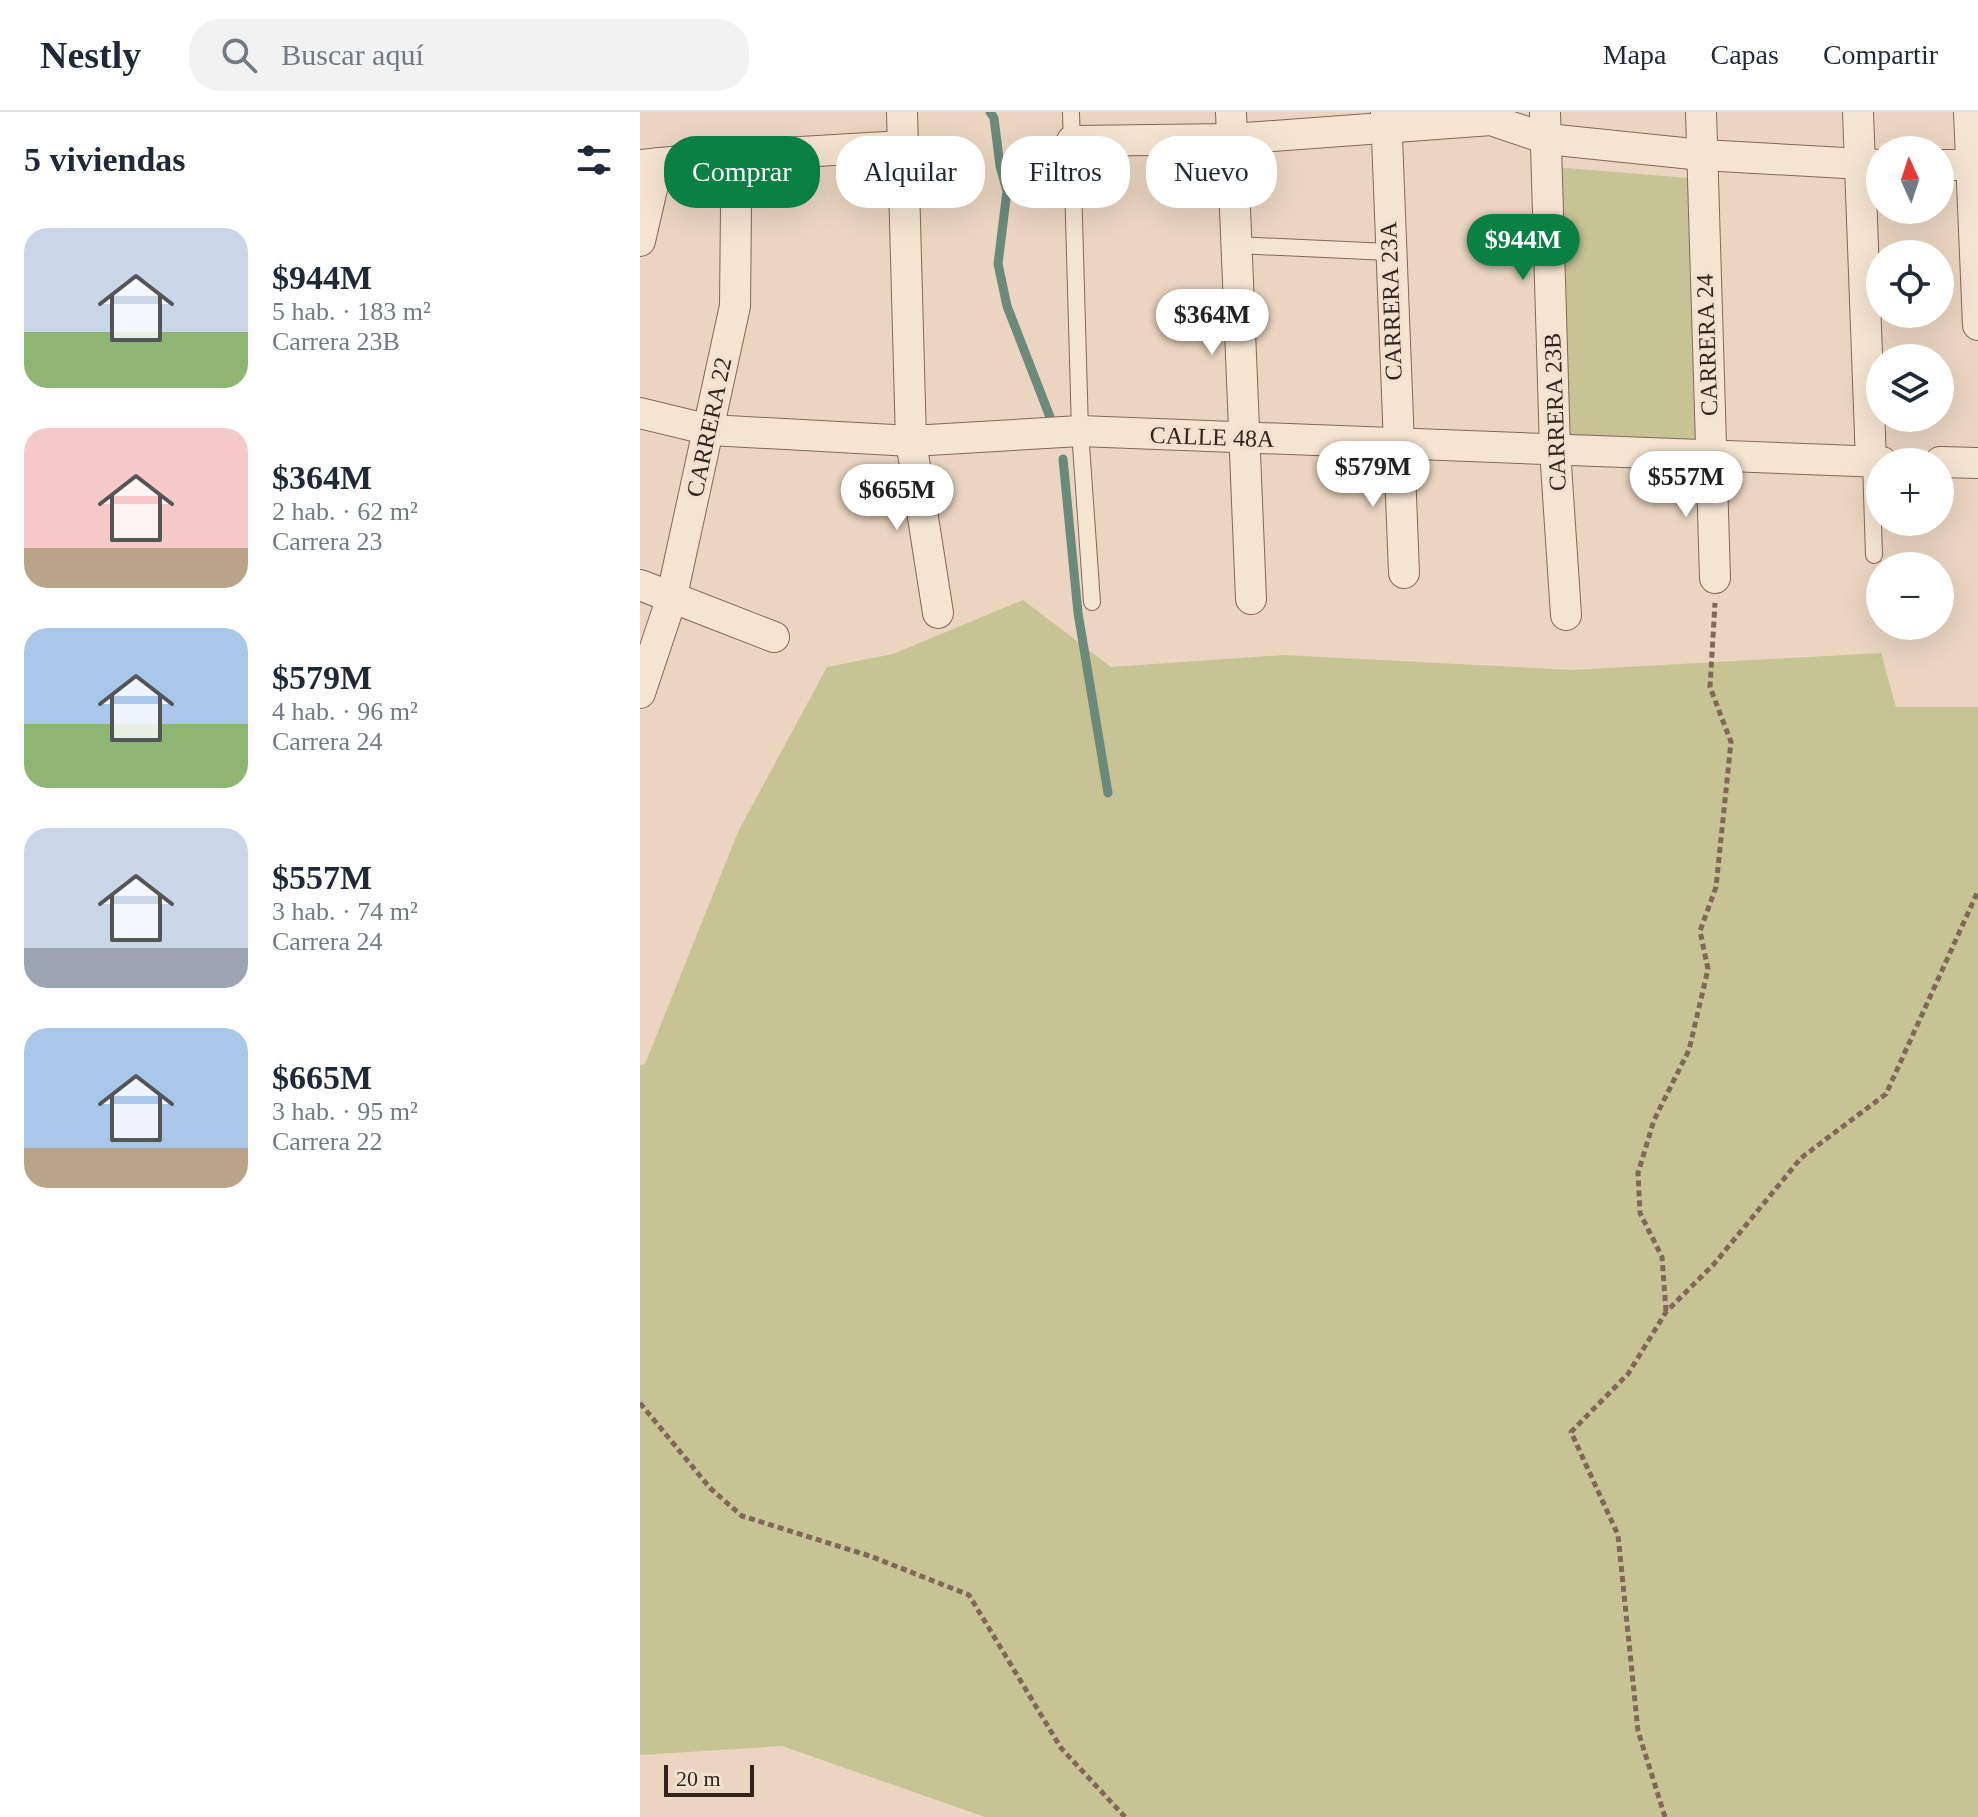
<!DOCTYPE html>
<html lang="es">
<meta charset="utf-8">
<style>
:root{--surface:#fff;--page:#f2f2f3;--text:#1f2937;--muted:#747a83;--line:#e0e1e3;--accent:#0b8043}
body{margin:0;font-family:"Times New Roman",serif;background:var(--page);color:var(--text);height:100vh;display:flex;flex-direction:column;font-size:30px;white-space:nowrap}
*{box-sizing:border-box;margin:0}
p{font-size:26px;color:var(--muted)}
.icon{flex:none;width:44px;height:44px;fill:none;stroke:currentColor;stroke-width:2;stroke-linecap:round;stroke-linejoin:round}
.map{position:relative;flex:1;overflow:hidden}
.drawer{display:flex;flex-direction:column;background:var(--surface);width:640px}
.drawer>*{flex:none}
.guide{position:absolute;left:24px;top:24px;width:760px;height:72px;display:flex;gap:16px}
.needle{width:52px;rotate:357deg}
.controls{position:absolute;left:1226px;top:24px;display:grid;gap:16px}
.controls a{display:grid;place-items:center;width:88px;height:88px;border-radius:50%;background:var(--surface);box-shadow:0 8px 32px #0002;font-size:40px}
.scale{position:absolute;left:24px;bottom:20px;width:90px;box-sizing:border-box;padding-left:8px;border:4px solid #33231d;border-top:0;font-size:22px;line-height:28px;white-space:nowrap;color:#33231d;-webkit-text-stroke:6px #f3e1cf;paint-order:stroke}
.price{position:absolute;translate:-50% -68px;padding:0 18px;border-radius:28px;background:#fff;color:#222;font-size:26px;line-height:52px;filter:drop-shadow(0 2px 4px #0008)}
.price::after{content:'';position:absolute;left:50%;top:48px;width:24px;height:18px;margin-left:-12px;background:inherit;clip-path:polygon(0 0,100% 0,50% 100%)}
.price.on{background:var(--accent);color:#fff}
ul{padding:0;list-style:none}
li{display:flex;align-items:center;gap:24px;height:200px;padding:0 24px}
li span{display:grid;place-items:center;flex:none;width:224px;height:160px;border-radius:24px;color:#555}
li>.icon{margin-inline-start:auto}
span .icon{width:96px;height:96px;fill:#fffc;stroke-width:1}
li b{font-size:34px}
h2{display:flex;justify-content:space-between;align-items:center;height:96px;padding:0 24px;font-size:34px}
.chip{padding:0 28px;border-radius:32px;background:var(--surface);box-shadow:0 8px 32px #0002;font-size:28px;line-height:72px}
.chip.on{background:var(--accent);color:#fff}
header{display:flex;align-items:center;gap:48px;box-sizing:border-box;height:112px;padding:0 40px;background:var(--surface);border-bottom:2px solid var(--line)}
header strong{font-size:38px}
nav{display:flex;gap:44px;margin-inline-start:auto;font-size:28px}
.search{width:560px;height:72px;background:var(--page);display:flex;align-items:center;gap:20px;box-sizing:border-box;padding:0 28px;border-radius:32px;color:var(--muted);font-size:30px}
main{display:flex;flex:1;min-height:0}
.map>svg:first-child{display:block}
.green{fill:#c8c395}
.lines{fill:none;stroke-linecap:round;stroke-linejoin:round}
.stream{stroke:#6b8a7b;stroke-width:9}
.lane-casing{stroke:#836659;stroke-width:18}
.street-casing{stroke:#836659;stroke-width:32}
.path{stroke:#836659;stroke-width:5;stroke-dasharray:6 4;stroke-linecap:butt}
.lane{stroke:#f6e4d2;stroke-width:16}
.street{stroke:#f6e4d2;stroke-width:30}
.labels{text-anchor:middle;dominant-baseline:central;stroke-width:7;stroke-linejoin:round;paint-order:stroke}
.street-label{font-size:24px;fill:#33231d;stroke:#f3e1cf}
</style>
<header>
<strong>Nestly</strong>
<div class="search"><svg class="icon" aria-label="search" viewBox="0 0 24 24"><circle cx="10" cy="10" r="6"/><path d="M15 15l6 6"/></svg>Buscar aquí</div>
<nav><a>Mapa</a><a>Capas</a><a>Compartir</a></nav>
</header>
<main>
<section class="drawer">
<h2>5 viviendas<svg class="icon" aria-label="filters" viewBox="0 0 24 24"><path d="M4 7h16M4 17h16"/><circle cx="9" cy="7" r="2"/><circle cx="15" cy="17" r="2"/></svg></h2>
<ul>
<li><span style="background:linear-gradient(#c9d6e8 65%,#8fb573 0)"><svg class="icon" aria-label="home" viewBox="0 0 24 24"><path d="M3 11l9-7 9 7M6 9v11h12V9"/></svg></span><div><b>$944M</b><p>5 hab. · 183 m²</p><p>Carrera 23B</p></div></li>
<li><span style="background:linear-gradient(#f6c9c9 75%,#b9a48a 0)"><svg class="icon" aria-label="home" viewBox="0 0 24 24"><path d="M3 11l9-7 9 7M6 9v11h12V9"/></svg></span><div><b>$364M</b><p>2 hab. · 62 m²</p><p>Carrera 23</p></div></li>
<li><span style="background:linear-gradient(#a9c7e8 60%,#8fb573 0)"><svg class="icon" aria-label="home" viewBox="0 0 24 24"><path d="M3 11l9-7 9 7M6 9v11h12V9"/></svg></span><div><b>$579M</b><p>4 hab. · 96 m²</p><p>Carrera 24</p></div></li>
<li><span style="background:linear-gradient(#c9d6e8 75%,#9aa5b1 0)"><svg class="icon" aria-label="home" viewBox="0 0 24 24"><path d="M3 11l9-7 9 7M6 9v11h12V9"/></svg></span><div><b>$557M</b><p>3 hab. · 74 m²</p><p>Carrera 24</p></div></li>
<li><span style="background:linear-gradient(#a9c7e8 75%,#b9a48a 0)"><svg class="icon" aria-label="home" viewBox="0 0 24 24"><path d="M3 11l9-7 9 7M6 9v11h12V9"/></svg></span><div><b>$665M</b><p>3 hab. · 95 m²</p><p>Carrera 22</p></div></li>
</ul>
</section>
<div class="map">
<svg width="1338" height="1705" viewBox="0 0 1338 1705">
<rect width="100%" height="100%" fill="#ebd5c0"/>
<!-- green -->
<g class="green">
<path d="M914,55l134,11 15,271 -138,-5z"/>
<path d="M383,488l88,67 173,-12 288,15 309,-17 15,54h82v1110h-993l-203,-71 -142,9v-690l5,-1 93,-232 89,-165 66,-13z"/>
</g>
<g class="lines">
<!-- stream -->
<g class="stream">
<path d="M350,0l4,6 6,48 7,25 -9,73 9,42 43,111"/>
<path d="M423,347l15,154 30,180"/>
</g>
<!-- lane casing -->
<g class="lane-casing">
<g id="lane">
<path d="M431,0l9,319 12,171"/>
<path d="M596,133l153,7"/>
<path d="M1231,350l3,93"/>
</g>
</g>
<!-- street casing -->
<g class="street-casing">
<g id="street">
<path d="M262,0l9,329 27,172"/>
<path d="M591,0l20,487"/>
<path d="M746,0l18,461"/>
<path d="M905,0l10,338 11,165"/>
<path d="M1061,0l14,466"/>
<path d="M1218,0l13,350"/>
<path d="M1329,0l9,213"/>
<path d="M432,29l160,-2 259,-19 56,19 155,16 178,10"/>
<path d="M0,53l91,-9 171,-10"/>
<path d="M1300,53h38"/>
<path d="M0,129l18,-78"/>
<path d="M0,301l70,17 201,11 169,-10 802,31"/>
<path d="M1300,350l38,1"/>
<path d="M0,473l134,52"/>
<path d="M0,581l31,-93 64,-294 1,-99 -5,-51"/>
</g>
</g>
<!-- path -->
<g class="path">
<path d="M1026,1199l-4,-54 -22,-44 -2,-40 16,-53 35,-70 19,-81 -8,-38 16,-44 15,-145 -21,-55 5,-84"/>
<path d="M0,1291l70,85 32,28 128,40 99,39 92,153 64,69"/>
<path d="M1025,1705l-27,-86 -20,-196 -47,-103 57,-58 38,-62 48,-48 87,-106 85,-64 92,-203"/>
</g>
<!-- lane -->
<use href="#lane" class="lane"/>
<!-- street -->
<use href="#street" class="street"/>
</g>
<g class="labels">
<!-- street labels -->
<g class="street-label">
<text transform="translate(751 189) rotate(-92)">CARRERA 23A</text>
<text transform="translate(1067 233) rotate(-92)">CARRERA 24</text>
<text transform="translate(915 300) rotate(-92)">CARRERA 23B</text>
<text transform="translate(69 315) rotate(-78)">CARRERA 22</text>
<text transform="translate(572 325) rotate(2)">CALLE 48A</text>
</g>
</g>
</svg>
<div class="controls">
<a><svg class="needle" viewBox="-14 -14 28 28"><path d="M0-13l5 13h-10z" fill="#e53935"/><path d="M0 13l5-13h-10z" fill="#747a83"/></svg></a>
<a><svg class="icon" aria-label="locate" viewBox="0 0 24 24"><circle cx="12" cy="12" r="6"/><path d="M12 2v4M12 18v4M2 12h4M18 12h4"/></svg></a>
<a><svg class="icon" aria-label="layers" viewBox="0 0 24 24"><path d="M12 4l9 5-9 5-9-5zM3 14l9 5 9-5"/></svg></a>
<a>+</a>
<a>−</a>
</div>
<div class="scale">20 m</div>
<b class="price on" style="left:883px;top:170px">$944M</b>
<b class="price" style="left:572px;top:245px">$364M</b>
<b class="price" style="left:733px;top:397px">$579M</b>
<b class="price" style="left:1046px;top:407px">$557M</b>
<b class="price" style="left:257px;top:420px">$665M</b>
<div class="guide">
<a class="chip on">Comprar</a>
<a class="chip">Alquilar</a>
<a class="chip">Filtros</a>
<a class="chip">Nuevo</a>
</div>
</div>
</main>
